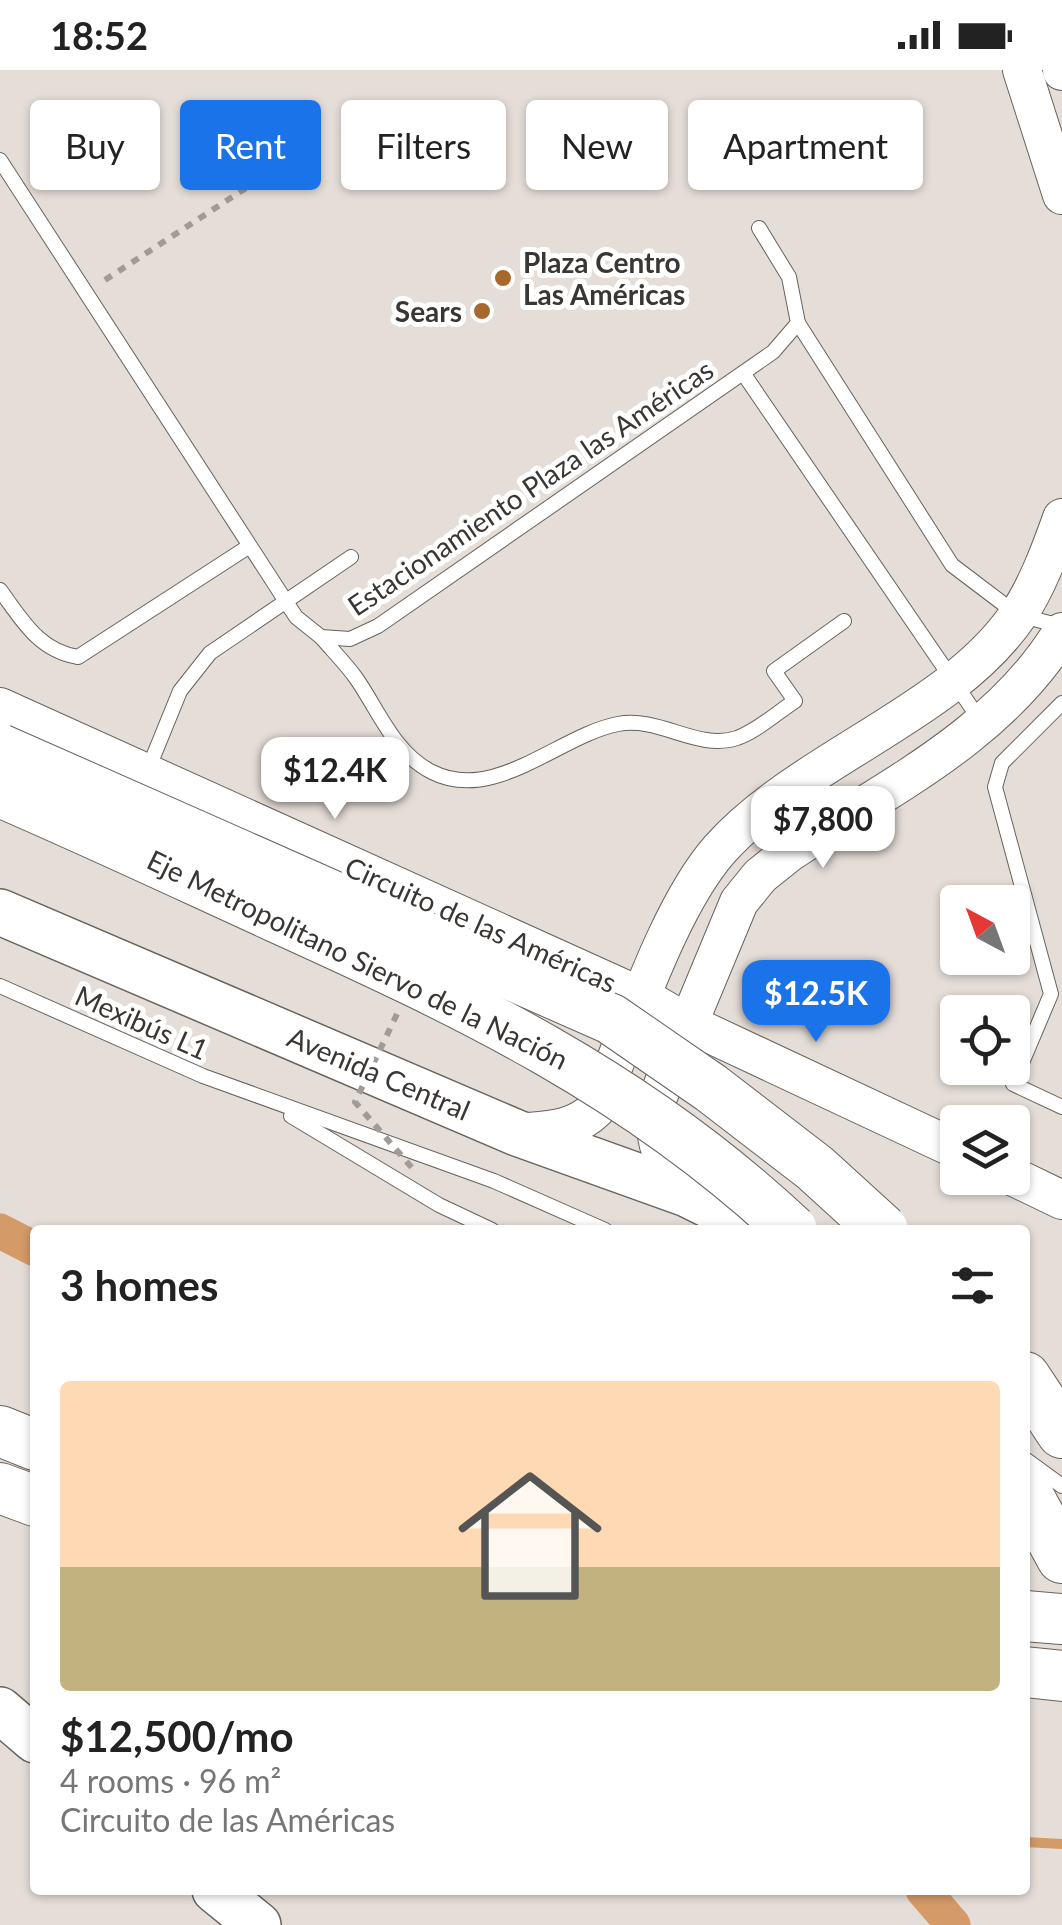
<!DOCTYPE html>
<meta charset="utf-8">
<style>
:root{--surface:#fff;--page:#f2f2f2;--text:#222;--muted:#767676;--accent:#1a73e8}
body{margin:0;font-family:Lato,sans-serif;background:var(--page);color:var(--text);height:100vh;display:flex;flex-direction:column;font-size:38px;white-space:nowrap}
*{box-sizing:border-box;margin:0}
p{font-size:32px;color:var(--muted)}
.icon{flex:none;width:55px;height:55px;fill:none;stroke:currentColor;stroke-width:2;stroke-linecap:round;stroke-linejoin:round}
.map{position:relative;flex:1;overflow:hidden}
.sheet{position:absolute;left:30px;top:1155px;width:1000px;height:670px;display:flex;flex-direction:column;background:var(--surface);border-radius:10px;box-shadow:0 2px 8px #0004}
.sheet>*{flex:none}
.banner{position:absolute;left:30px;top:30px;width:1002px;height:90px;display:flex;gap:20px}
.needle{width:65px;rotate:319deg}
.fabs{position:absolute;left:940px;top:815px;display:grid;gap:20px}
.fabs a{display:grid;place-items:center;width:90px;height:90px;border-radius:10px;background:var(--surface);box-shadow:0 2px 8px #0004;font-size:50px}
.price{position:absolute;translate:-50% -85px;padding:0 22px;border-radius:20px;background:#fff;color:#222;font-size:32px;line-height:65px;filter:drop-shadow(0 2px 5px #0008)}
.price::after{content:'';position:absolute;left:50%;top:60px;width:30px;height:22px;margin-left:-15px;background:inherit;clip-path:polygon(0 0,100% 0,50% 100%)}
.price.active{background:var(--accent);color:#fff}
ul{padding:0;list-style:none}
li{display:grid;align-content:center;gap:20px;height:530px;padding:0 30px}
li span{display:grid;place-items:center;height:310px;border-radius:10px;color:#555}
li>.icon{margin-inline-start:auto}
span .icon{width:180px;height:180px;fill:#fffc;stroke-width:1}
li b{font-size:42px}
h2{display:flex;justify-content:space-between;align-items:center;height:120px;padding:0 30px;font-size:42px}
.tag{padding:0 35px;border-radius:10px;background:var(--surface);box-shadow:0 2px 8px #0004;font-size:35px;line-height:90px}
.tag.active{background:var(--accent);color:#fff}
.status{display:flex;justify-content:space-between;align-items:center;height:70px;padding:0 50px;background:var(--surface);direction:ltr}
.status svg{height:28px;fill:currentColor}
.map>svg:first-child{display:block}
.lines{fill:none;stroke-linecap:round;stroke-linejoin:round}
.stream{stroke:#d49a68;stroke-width:10}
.canal{stroke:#d49a68;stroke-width:35}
.service-casing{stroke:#68625d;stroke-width:16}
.secondary-casing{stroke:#68625d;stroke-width:40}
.trunk-casing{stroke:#68625d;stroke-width:48}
.motorway-casing{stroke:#68625d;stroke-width:52}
.path{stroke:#a19b97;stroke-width:6;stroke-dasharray:8 8;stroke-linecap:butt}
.service{stroke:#fff;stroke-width:14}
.secondary{stroke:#fff;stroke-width:38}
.trunk{stroke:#fff;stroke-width:45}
.motorway{stroke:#fff;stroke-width:50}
.motorway-bridge-casing{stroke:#68625d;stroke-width:52;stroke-linecap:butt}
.path-bridge{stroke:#a19b97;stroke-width:6;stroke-dasharray:8 8;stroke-linecap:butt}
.motorway-bridge{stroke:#fff;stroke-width:50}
.poi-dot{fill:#a6682d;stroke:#fff;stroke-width:4}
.labels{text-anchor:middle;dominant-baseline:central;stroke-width:10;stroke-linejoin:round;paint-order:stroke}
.poi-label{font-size:28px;font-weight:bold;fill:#393634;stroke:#fff;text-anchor:start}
.street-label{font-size:28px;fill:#393634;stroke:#fff}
</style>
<div class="status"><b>18:52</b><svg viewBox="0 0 49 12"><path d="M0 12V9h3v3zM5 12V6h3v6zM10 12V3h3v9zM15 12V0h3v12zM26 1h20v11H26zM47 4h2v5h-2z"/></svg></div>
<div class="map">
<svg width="1062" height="1855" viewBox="0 0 1062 1855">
<rect width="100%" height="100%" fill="#e5ddd8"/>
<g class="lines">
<!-- stream -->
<path class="stream" d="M1025,1772l37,2"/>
<!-- canal -->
<g class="canal">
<path d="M0,1161l35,18"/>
<path d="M923,1820l30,35"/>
</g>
<!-- service casing -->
<g class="service-casing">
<g id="service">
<path d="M0,90l296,457 25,20 29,2 28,-13 395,-274 25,-29 -9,-46 -30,-49"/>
<path d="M798,253l154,242 66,50 43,11"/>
<path d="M743,303l239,350"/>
<path d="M0,520c22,30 39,61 78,67l170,-110"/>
<path d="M321,567c12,14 25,27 35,41 23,33 38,75 76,94 62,32 128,-37 186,-48 42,-8 79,27 119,14 20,-7 41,-26 58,-37l-21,-30 70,-50"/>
<path d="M1062,633l-60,60 -7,24 56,207 -38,90 49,23"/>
<path d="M147,702l33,-81 30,-38 141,-96"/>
<path d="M0,916l203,90 291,105 111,49"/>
<path d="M291,1046l148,89 53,25"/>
<path d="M1025,1389l37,27"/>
</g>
</g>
<!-- secondary casing -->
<g class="secondary-casing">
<g id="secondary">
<path d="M1022,0l40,125"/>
<path d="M1062,0v1"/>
<path d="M0,637l644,291 45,26 269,126"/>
<path d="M517,1063c30,-3 57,-2 79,-24 33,-76 71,-200 124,-260 82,-91 231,-135 298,-234 19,-28 33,-66 44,-97"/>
<path d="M1012,1106l50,24"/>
<path d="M687,1124c-25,-33 -33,-48 -32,-90l84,-202 21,-26 30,-24c98,-64 209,-117 272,-220"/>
</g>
</g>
<!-- trunk casing -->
<g class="trunk-casing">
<g id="trunk">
<path d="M0,842l517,221 170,61 73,36"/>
<path d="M0,1640l35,30"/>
<path d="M215,1820l43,35"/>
</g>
</g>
<!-- motorway casing -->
<g class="motorway-casing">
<g id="motorway">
<path d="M1025,1307l37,56"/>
<path d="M0,1361l35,14"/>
<path d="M0,1418l35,13"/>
<path d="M1025,1420l37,68"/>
<path d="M1025,1546l37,3"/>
<path d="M1025,1602l37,4"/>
</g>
</g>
<!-- path -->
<path class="path" d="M105,210l187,-122"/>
<!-- service -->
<use href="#service" class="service"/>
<!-- secondary -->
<use href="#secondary" class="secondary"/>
<!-- trunk -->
<use href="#trunk" class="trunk"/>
<!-- motorway -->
<use href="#motorway" class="motorway"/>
<!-- motorway-bridge casing -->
<g class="motorway-bridge-casing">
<g id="motorway-bridge">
<path d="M0,679l611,270 100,69 104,80 68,62"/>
<path d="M0,722c93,40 184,83 276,125 192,87 361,167 516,313"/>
</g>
</g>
<!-- path-bridge -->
<path class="path-bridge" d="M397,944l-42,88 58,67"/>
<!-- motorway-bridge -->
<use href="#motorway-bridge" class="motorway-bridge"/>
</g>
<!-- markers -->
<g class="poi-dot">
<circle cx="503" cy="208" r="10"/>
<circle cx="482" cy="241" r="10"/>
</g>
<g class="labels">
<!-- poi labels -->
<g class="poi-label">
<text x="523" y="192">Plaza Centro<tspan x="523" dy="32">Las Américas</tspan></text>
<text x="462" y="241" text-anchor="end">Sears</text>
</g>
<!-- street labels -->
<g class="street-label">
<text transform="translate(530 417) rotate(-34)">Estacionamiento Plaza las Américas</text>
<text transform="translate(481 854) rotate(24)">Circuito de las Américas</text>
<text transform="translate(358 889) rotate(26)">Eje Metropolitano Siervo de la Nación</text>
<text transform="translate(142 952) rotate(24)">Mexibús L1</text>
<text transform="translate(379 1003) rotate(23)">Avenida Central</text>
</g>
</g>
</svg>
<div class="fabs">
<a><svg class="needle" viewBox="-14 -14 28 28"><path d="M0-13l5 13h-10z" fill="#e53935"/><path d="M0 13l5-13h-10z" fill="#767676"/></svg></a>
<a><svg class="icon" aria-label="locate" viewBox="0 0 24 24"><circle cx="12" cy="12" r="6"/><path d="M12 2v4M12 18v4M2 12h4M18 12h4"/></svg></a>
<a><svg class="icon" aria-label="layers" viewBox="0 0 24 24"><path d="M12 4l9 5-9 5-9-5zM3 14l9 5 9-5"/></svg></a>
</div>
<b class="price" style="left:335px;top:752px">$12.4K</b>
<b class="price" style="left:823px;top:801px">$7,800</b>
<b class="price active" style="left:816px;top:975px">$12.5K</b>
<div class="banner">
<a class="tag">Buy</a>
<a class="tag active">Rent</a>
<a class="tag">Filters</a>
<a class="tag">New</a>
<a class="tag">Apartment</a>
</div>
<section class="sheet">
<h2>3 homes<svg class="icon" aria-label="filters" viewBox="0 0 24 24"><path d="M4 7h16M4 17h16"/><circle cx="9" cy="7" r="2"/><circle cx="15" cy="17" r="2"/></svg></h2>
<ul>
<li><span style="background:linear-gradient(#ffd9b3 60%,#c2b280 0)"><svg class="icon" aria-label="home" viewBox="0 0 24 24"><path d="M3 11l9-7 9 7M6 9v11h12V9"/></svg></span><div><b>$12,500/mo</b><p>4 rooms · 96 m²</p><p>Circuito de las Américas</p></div></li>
</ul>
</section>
</div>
